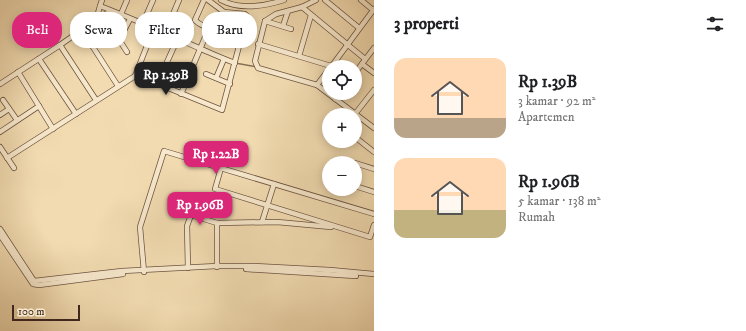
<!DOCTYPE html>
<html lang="id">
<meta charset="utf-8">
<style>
:root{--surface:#fff;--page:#f6f6f6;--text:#202124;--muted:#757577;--accent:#db2777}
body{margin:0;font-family:"IM FELL DW Pica",serif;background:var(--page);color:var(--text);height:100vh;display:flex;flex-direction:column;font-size:15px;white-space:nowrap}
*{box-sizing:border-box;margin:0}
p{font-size:13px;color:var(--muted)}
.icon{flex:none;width:22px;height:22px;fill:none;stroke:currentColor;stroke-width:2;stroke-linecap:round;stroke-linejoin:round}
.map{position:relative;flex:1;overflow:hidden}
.details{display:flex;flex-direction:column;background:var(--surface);width:372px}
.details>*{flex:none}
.hud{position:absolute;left:12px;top:12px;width:302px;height:36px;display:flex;gap:8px}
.controls{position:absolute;left:322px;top:60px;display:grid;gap:8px}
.controls a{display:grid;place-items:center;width:40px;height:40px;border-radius:50%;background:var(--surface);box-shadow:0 2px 10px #0003;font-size:20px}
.scale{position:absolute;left:12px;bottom:10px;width:68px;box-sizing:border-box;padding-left:4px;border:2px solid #41271c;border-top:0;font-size:11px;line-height:14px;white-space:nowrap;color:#41271c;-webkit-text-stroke:3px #f7e8cc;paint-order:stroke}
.price{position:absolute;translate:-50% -34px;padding:0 9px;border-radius:8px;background:var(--accent);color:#fff;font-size:13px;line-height:26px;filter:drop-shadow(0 1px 2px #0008)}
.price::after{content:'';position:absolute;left:50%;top:24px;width:12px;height:9px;margin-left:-6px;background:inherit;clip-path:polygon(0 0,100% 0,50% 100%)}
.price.selected{background:#222;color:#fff}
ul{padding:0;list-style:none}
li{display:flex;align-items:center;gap:12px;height:100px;padding:0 20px}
li span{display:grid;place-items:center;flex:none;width:112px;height:80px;border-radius:12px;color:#555}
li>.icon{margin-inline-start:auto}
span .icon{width:48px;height:48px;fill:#fffc;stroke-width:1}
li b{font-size:17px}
h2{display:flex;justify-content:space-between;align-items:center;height:48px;padding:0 20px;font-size:17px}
.chip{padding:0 14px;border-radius:16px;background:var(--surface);box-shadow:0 2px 10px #0003;font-size:14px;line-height:36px}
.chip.selected{background:var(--accent);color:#fff}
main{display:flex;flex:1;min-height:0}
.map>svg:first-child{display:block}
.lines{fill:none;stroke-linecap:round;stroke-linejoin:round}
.stream{stroke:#876e57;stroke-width:1.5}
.minor-casing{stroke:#6d5441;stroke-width:6}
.minor{stroke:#f7e8cc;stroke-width:4.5}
</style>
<main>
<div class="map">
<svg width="374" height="331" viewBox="0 0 374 331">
<rect width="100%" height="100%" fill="#f2dbb1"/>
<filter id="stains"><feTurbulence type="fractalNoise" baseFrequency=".005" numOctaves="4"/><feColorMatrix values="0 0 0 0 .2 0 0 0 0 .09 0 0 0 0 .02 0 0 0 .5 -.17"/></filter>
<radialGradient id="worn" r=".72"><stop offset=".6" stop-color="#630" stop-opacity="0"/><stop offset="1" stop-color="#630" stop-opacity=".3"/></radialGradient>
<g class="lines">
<!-- stream -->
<path class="stream" d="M235,63l22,4"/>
<!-- minor casing -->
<g class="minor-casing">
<g id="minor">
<path d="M204,0l-9,20c3,4 7,5 11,7 17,7 15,-1 18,-15"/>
<path d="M221,0c19,10 44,6 63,0"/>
<path d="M316,0l-14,7 -26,7 -11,7 -10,40 3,7 59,17 57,43"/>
<path d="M325,0l34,28"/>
<path d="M361,0l12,10"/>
<path d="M100,6l2,-6"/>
<path d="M302,7l63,52"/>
<path d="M121,14l6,-14"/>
<path d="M104,16l23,36"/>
<path d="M96,20l4,-14c34,13 67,28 101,43 12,5 23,10 34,14"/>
<path d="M265,21l26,8"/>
<path d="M143,23l10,-23"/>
<path d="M283,26l5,-15"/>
<path d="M82,30l36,56"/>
<path d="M165,33l14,-33"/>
<path d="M119,40l11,-21"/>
<path d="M258,44l73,22"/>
<path d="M60,45l36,55"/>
<path d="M299,56l12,-41"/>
<path d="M39,59l37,55"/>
<path d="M362,64l12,9"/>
<path d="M331,67l43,-58"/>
<path d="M18,72l35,57"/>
<path d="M355,73l19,-25"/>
<path d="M206,74l24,10"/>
<path d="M135,76l19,-48"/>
<path d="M216,78l8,-19"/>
<path d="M0,84l60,-39 36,-25 15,-9"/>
<path d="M157,84l20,-44"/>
<path d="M317,85l12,-16"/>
<path d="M181,94l28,-66"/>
<path d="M335,99l5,-6"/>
<path d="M3,100l14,20"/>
<path d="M355,114l19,-24"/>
<path d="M0,115l9,-6"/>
<path d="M0,132l39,-26"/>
<path d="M355,137l19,15"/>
<path d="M0,147l14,21"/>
<path d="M7,158l128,-82h4l83,34 25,-94 -2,-2 -21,-2 -16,-12"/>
<path d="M341,163l1,-4 12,4"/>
<path d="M355,163l19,6"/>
<path d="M221,168l-6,21 155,48 4,-12"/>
<path d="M355,186l19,6"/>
<path d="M262,222l12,-38"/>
<path d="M217,223l60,-1 54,5"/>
<path d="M0,229l34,52 88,-10 95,-5h37l76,4 44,4"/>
<path d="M0,235l33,49 6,1 84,-11"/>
<path d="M188,268l-1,-42 4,-11 26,8v44"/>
<path d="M246,269l110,7"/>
<path d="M144,272l-4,-45 24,-76 210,63"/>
</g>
</g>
<!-- minor -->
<use href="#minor" class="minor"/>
</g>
<rect width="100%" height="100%" filter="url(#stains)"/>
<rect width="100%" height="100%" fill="url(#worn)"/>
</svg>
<div class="controls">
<a><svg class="icon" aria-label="locate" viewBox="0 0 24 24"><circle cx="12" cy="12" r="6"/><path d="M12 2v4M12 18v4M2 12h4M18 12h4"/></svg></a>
<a>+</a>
<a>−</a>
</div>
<div class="scale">100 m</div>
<b class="price selected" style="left:166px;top:96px">Rp 1.39B</b>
<b class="price" style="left:216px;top:175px">Rp 1.22B</b>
<b class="price" style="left:200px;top:226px">Rp 1.96B</b>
<div class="hud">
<a class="chip selected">Beli</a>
<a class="chip">Sewa</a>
<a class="chip">Filter</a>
<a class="chip">Baru</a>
</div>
</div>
<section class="details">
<h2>3 properti<svg class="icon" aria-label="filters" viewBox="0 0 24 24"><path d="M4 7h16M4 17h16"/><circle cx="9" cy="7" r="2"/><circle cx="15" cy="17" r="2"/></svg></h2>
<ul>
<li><span style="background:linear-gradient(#ffd9b3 75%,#b9a48a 0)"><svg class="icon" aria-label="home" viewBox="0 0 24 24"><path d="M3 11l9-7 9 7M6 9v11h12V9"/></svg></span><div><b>Rp 1.39B</b><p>3 kamar · 92 m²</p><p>Apartemen</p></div></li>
<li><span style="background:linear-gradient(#ffd9b3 65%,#c2b280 0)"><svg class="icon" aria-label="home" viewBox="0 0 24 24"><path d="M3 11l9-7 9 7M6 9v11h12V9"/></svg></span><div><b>Rp 1.96B</b><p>5 kamar · 138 m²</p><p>Rumah</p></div></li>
</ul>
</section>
</main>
